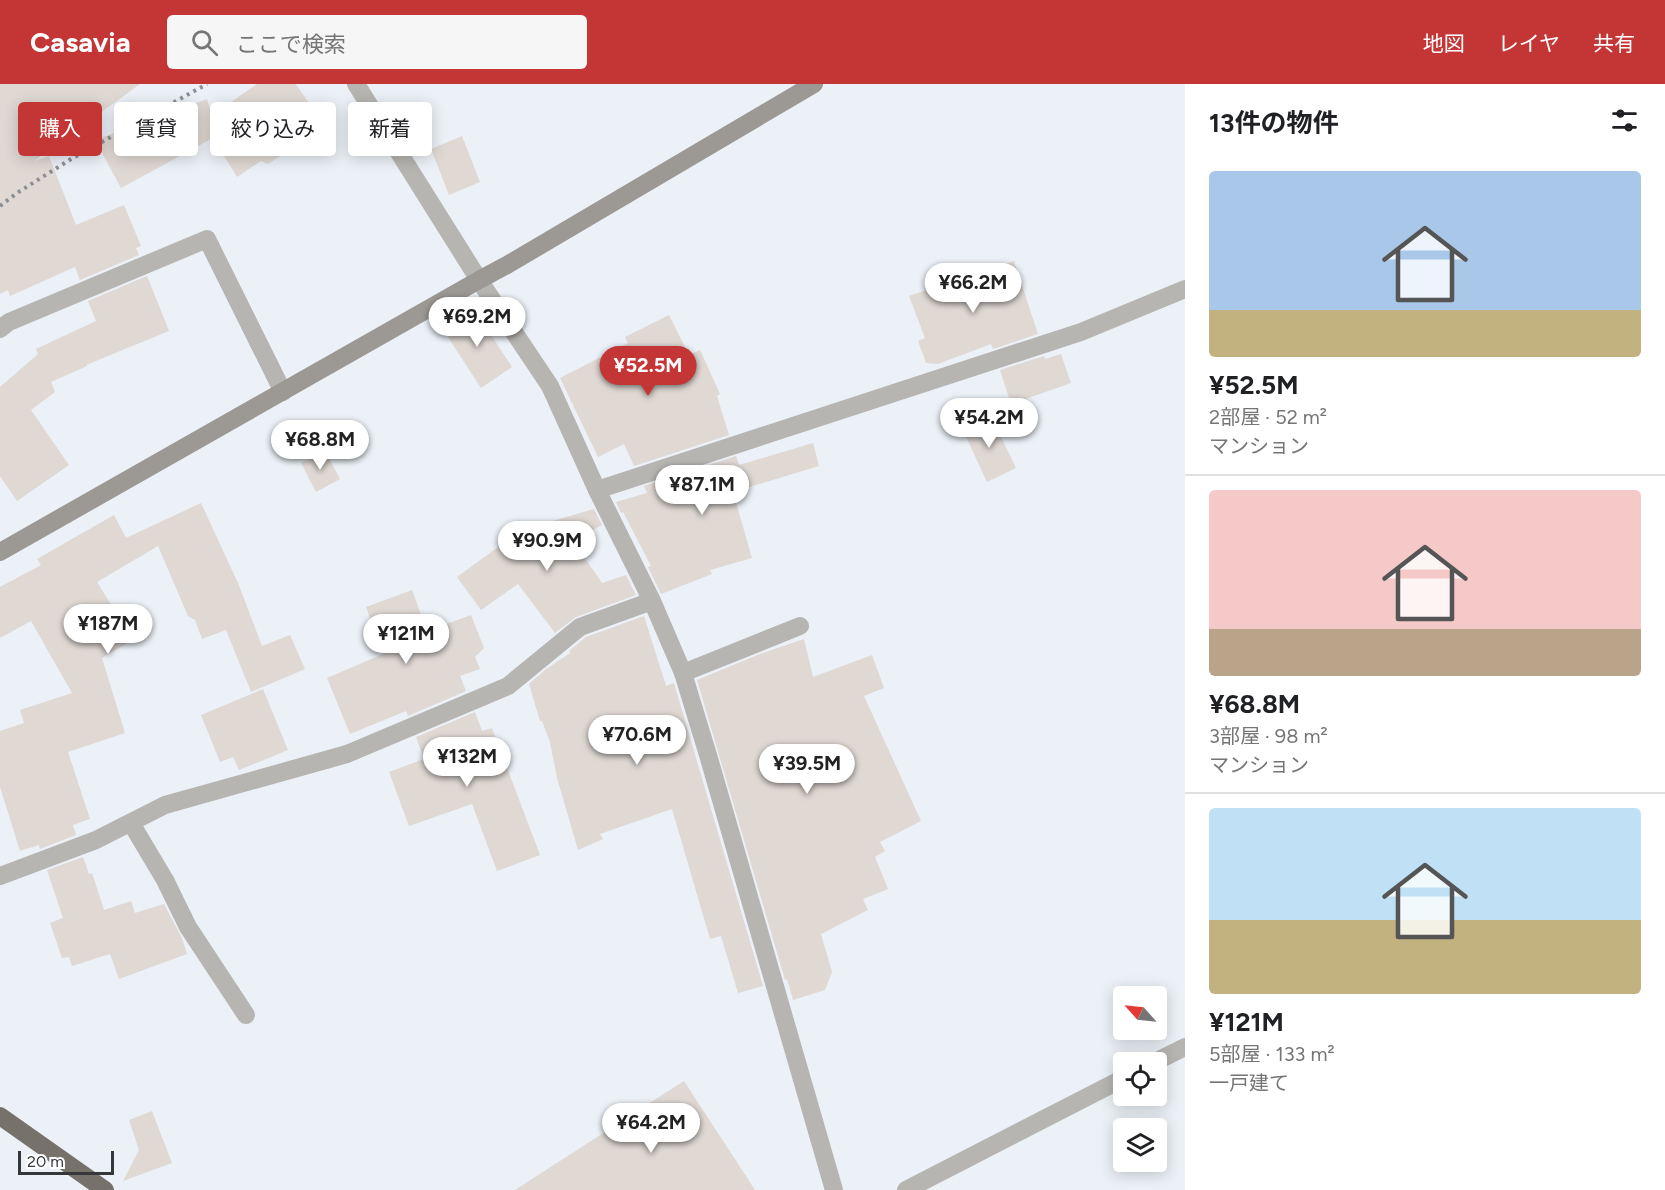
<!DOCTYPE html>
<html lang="ja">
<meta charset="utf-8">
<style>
:root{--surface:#fff;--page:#f6f6f6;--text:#202124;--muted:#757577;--line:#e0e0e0;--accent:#c43536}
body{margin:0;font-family:Figtree,"Noto Sans JP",sans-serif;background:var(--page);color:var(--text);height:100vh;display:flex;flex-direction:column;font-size:22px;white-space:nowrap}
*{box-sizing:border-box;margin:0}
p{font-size:20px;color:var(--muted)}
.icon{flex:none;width:33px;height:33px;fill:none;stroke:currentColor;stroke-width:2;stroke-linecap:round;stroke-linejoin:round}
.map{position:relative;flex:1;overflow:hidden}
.panel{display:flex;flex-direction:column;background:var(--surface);width:480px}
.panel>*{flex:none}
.banner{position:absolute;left:18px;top:18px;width:570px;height:54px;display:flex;gap:12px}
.needle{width:39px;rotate:297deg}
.controls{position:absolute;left:1113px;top:902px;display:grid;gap:12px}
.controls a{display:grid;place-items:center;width:54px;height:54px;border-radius:6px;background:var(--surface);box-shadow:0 3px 15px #0003;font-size:30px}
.scale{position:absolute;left:18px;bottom:15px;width:96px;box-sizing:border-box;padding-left:6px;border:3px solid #35373a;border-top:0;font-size:16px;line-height:21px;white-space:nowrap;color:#35373a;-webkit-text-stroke:4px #fff;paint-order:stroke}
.price{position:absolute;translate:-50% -51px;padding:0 14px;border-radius:21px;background:#fff;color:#222;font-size:20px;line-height:39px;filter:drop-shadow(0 2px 3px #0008)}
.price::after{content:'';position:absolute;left:50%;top:36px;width:18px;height:14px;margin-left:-9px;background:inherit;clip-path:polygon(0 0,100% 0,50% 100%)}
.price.selected{background:var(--accent);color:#fff}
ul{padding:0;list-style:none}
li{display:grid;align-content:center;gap:12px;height:318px;padding:0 24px}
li+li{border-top:2px solid var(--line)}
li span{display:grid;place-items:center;height:186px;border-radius:6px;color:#555}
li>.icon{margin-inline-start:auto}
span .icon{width:108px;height:108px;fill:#fffc;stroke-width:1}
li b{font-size:26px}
h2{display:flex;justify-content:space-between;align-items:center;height:72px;padding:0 24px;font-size:26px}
.tag{padding:0 21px;border-radius:6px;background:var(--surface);box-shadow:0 3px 15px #0003;font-size:21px;line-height:54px}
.tag.selected{background:var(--accent);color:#fff}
header{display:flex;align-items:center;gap:36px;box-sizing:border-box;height:84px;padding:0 30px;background:var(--accent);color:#fff}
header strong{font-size:28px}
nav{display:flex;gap:33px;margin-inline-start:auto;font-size:21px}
.search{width:420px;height:54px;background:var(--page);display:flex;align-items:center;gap:15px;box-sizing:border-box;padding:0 21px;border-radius:6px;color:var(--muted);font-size:22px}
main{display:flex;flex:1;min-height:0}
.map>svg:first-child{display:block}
.building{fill:#dfd8d3}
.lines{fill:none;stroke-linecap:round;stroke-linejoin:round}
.path{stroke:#8c9095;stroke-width:4;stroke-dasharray:3 4.5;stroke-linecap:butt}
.street{stroke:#b7b5b2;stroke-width:18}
.secondary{stroke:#9c9894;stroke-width:18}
.highway{stroke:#77716c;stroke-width:18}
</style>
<header>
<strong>Casavia</strong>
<div class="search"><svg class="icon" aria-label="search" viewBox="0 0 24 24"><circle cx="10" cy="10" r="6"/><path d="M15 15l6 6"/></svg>ここで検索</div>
<nav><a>地図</a><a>レイヤ</a><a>共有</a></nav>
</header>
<main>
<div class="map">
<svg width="1185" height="1106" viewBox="0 0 1185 1106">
<rect width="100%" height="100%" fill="#ebf1f7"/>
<!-- building -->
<g class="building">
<path d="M0,0h140l-106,77 15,-5 27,69 48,-20 17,41 -5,2 3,7 -59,25 -5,-13 -65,29 -2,-6 -8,4z"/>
<path d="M257,0h39l29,43 -57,37 -7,-3 -24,16 -24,-39 -92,50 -26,-48 112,-41 5,16z"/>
<path d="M462,52l18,46 -31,13 -18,-46z"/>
<path d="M1014,177l24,73 -45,15 -2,-5 -53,20 -12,-1 -8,-22 7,-3 -16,-42z"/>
<path d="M147,192l22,55 -83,34 1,1 -36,16 4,10 -24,18 38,55 -52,36 -17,-25v-89l38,-33 -2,-5 60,-28 -8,-20z"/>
<path d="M473,223l39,60 -31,21 -39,-60z"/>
<path d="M669,231l20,40 11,-5 20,44 -3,2 12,39 -95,31 -10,-22 -26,13 -38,-79 68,-35 -3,-6z"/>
<path d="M1061,270l10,29 -60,21 -11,-34 44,-14 1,3z"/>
<path d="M991,332l25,52 -29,14 -24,-52z"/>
<path d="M813,359l6,23 -86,26 19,66 -42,12 2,4 -51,20 -13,-27 3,-1 -28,-54 -2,1 -5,-11 31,-9 -3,-7 92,-30 3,9z"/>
<path d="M325,367l15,28 -24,13 -15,-29z"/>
<path d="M201,419l37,80 24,63 28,-11 15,34 -54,23 -25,-62 -24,9 -7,-19 -7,-4 -30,-70 -61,36 36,58 -31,18 23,75 -57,19 22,67 -17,6 3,10 -36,14 -1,-4 -19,6 -20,-64v-56l24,-8 -4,-13 52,-17 -41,-72 -31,17v-51l41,-22 -4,-6 77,-44 12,23z"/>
<path d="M594,425l8,16 -29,16 29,42 24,-8 10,20 -60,22 -21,16 -37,-49 -37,26 -24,-33 58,-42 10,-6z"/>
<path d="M412,506l15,41 44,-16 13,33 -9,9 5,12 -20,7 6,15 -58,25 -2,-5 -56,23 -23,-56 56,-24 -17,-47z"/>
<path d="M644,532l22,70 8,-3 89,303 -25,7 -17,-57 -11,3 -38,-130 -72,25 3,5 -25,11 -21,-72 -7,-36 -8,-21h-2l-11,-37 16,-14 25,-17 -1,-2 17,-14z"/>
<path d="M804,555l9,38 59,-22 12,33 -20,8 57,125 -41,21 5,9 -10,6 13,32 -25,10 5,11 -47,24 11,38 -7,18 -32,10 -6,-21 -2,1 -88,-300 63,-26z"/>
<path d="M263,605l25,61 -49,20 -6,-13 -13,5 -19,-47z"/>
<path d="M475,628l7,19 10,-3 48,127 -43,16 -25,-67 -63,22 -20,-54 35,-13 -8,-22z"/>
<path d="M83,773l6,17 3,-1 12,37 27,-9 4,12 29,-9 18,34 5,16 -68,25 -9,-25 -38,12 -3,-9 -7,1 -12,-35 13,-5 -16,-48z"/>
<path d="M684,997l71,109h-240z"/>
<path d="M152,1027l20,52 -49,18 16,-31 -10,-30z"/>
</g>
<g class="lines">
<!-- path -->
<path class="path" d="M0,122l17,-13 54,-34 136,-75"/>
<!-- street -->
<g class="street">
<path d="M356,0l123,196 71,106 47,104 55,111 31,72 25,82 126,435"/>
<path d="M0,245l9,-7 198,-83 76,153"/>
<path d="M597,406l484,-158 104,-43"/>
<path d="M683,589l117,-47"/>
<path d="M131,739l34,57 23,47 58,88"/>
<path d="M0,792l96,-36 69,-35 182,-51 161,-68 72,-59 72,-26"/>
<path d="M1155,978l30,-15"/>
<path d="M906,1106l218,-112"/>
</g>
<!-- secondary -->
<path class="secondary" d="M0,468l479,-272 28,-15 307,-181"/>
<!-- highway -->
<path class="highway" d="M0,1032l105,74"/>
</g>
</svg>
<div class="controls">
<a><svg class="needle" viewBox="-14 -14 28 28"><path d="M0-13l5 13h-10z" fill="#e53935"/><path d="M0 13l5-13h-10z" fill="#757577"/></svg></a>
<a><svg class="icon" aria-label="locate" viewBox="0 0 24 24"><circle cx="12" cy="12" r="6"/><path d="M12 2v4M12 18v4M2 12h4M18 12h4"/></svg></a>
<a><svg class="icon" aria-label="layers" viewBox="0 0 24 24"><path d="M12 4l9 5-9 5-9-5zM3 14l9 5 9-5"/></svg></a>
</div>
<div class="scale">20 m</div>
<b class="price" style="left:973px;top:230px">¥66.2M</b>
<b class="price" style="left:477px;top:264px">¥69.2M</b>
<b class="price selected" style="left:648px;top:313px">¥52.5M</b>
<b class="price" style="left:989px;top:365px">¥54.2M</b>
<b class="price" style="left:320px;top:387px">¥68.8M</b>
<b class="price" style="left:702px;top:432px">¥87.1M</b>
<b class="price" style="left:547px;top:488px">¥90.9M</b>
<b class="price" style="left:108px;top:571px">¥187M</b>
<b class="price" style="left:406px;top:581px">¥121M</b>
<b class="price" style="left:637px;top:682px">¥70.6M</b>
<b class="price" style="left:467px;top:704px">¥132M</b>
<b class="price" style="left:807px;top:711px">¥39.5M</b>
<b class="price" style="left:651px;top:1070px">¥64.2M</b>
<div class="banner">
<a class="tag selected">購入</a>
<a class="tag">賃貸</a>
<a class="tag">絞り込み</a>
<a class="tag">新着</a>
</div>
</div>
<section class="panel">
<h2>13件の物件<svg class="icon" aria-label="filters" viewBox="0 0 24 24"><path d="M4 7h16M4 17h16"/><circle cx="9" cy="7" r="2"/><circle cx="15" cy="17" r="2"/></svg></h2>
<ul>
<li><span style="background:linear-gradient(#a9c7e8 75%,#c2b280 0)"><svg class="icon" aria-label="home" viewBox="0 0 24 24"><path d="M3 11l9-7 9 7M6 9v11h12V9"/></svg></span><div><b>¥52.5M</b><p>2部屋 · 52 m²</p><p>マンション</p></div></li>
<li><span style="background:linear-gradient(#f6c9c9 75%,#b9a48a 0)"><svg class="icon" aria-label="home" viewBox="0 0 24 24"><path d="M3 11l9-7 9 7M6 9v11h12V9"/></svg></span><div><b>¥68.8M</b><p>3部屋 · 98 m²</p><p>マンション</p></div></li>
<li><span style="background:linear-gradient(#bfe0f5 60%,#c2b280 0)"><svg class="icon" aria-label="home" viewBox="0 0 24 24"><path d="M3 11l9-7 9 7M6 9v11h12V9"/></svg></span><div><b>¥121M</b><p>5部屋 · 133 m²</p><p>一戸建て</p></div></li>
</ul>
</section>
</main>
